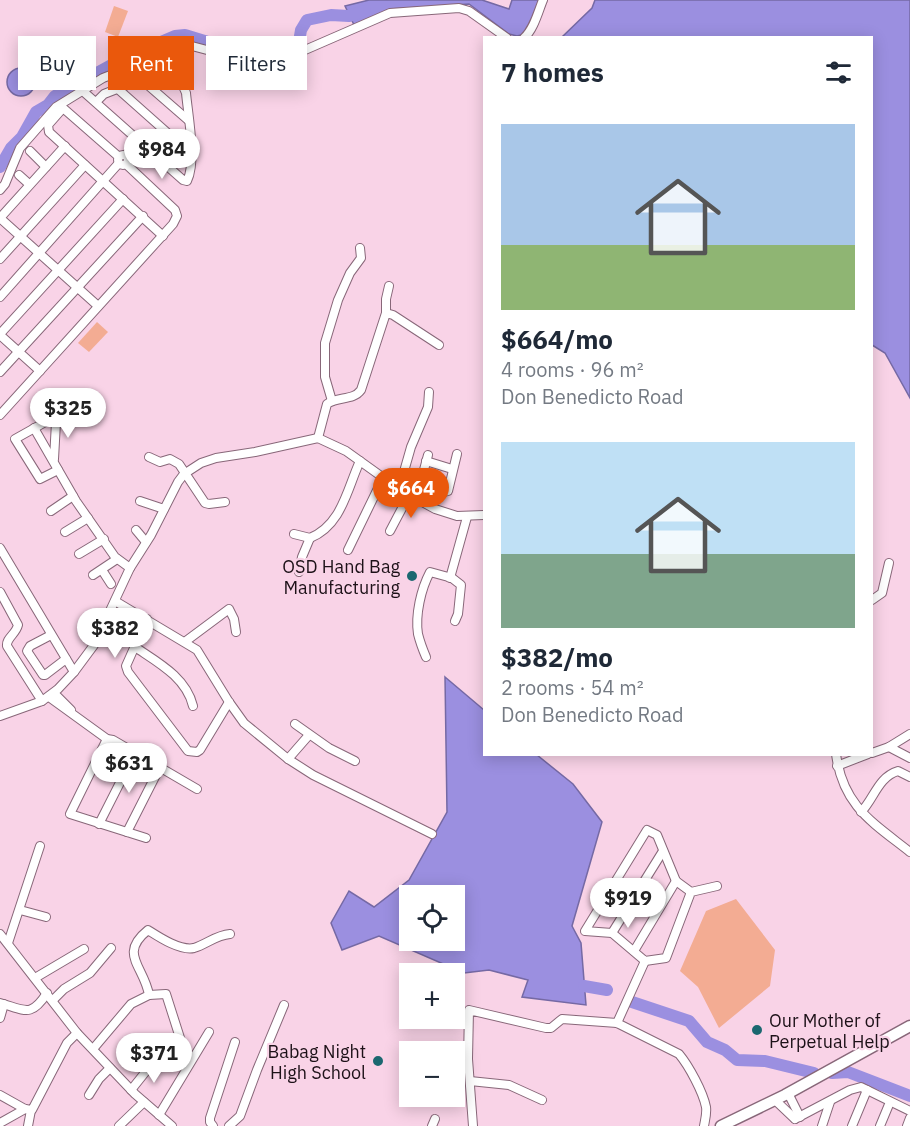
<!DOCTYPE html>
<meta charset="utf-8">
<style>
:root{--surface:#fff;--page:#f2f2f3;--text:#1f2937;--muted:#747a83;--accent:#ea580c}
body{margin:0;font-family:"IBM Plex Sans",sans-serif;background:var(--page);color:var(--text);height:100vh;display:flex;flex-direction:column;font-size:22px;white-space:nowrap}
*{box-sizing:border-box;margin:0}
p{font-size:20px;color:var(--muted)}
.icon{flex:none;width:33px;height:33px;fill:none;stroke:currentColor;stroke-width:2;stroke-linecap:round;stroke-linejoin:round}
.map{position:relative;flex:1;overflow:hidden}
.side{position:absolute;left:483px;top:36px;width:390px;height:720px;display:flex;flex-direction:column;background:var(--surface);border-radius:0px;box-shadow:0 3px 15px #0003}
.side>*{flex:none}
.guide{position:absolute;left:18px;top:36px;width:375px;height:54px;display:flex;gap:12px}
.controls{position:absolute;left:399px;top:885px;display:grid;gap:12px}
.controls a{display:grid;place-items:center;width:66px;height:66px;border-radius:0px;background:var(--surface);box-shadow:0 3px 15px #0003;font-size:30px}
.price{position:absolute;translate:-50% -51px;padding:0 14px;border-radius:21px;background:#fff;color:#222;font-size:20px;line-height:39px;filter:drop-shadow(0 2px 3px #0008)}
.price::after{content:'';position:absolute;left:50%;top:36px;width:18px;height:14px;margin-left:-9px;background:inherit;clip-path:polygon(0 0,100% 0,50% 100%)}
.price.current{background:var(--accent);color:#fff}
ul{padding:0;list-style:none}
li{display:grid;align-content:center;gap:12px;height:318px;padding:0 18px}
li span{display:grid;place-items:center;height:186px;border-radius:0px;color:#555}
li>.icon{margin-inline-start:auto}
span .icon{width:108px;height:108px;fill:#fffc;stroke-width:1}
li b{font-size:26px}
h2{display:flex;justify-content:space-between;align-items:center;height:72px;padding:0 18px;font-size:26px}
.pill{padding:0 21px;border-radius:0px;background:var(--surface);box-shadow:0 3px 15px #0003;font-size:21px;line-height:54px}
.pill.current{background:var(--accent);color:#fff}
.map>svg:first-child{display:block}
.green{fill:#f3ac93}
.water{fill:#9b8fe0;stroke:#7569a4;stroke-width:1.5;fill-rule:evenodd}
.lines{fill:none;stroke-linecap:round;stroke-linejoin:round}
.river{stroke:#9b8fe0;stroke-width:12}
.minor-casing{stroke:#886779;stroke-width:10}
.major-casing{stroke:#886779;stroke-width:13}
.minor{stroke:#fff;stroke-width:8}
.major{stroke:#fff;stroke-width:10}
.poi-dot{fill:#1b6770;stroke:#f9d3e7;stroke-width:2}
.labels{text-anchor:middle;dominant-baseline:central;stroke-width:4.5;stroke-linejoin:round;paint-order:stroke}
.poi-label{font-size:18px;fill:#1d1118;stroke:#f9d3e7;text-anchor:end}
</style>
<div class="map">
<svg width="910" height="1126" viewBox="0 0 910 1126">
<rect width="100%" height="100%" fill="#f9d3e7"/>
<!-- green -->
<g class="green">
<path d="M114,6l14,5 -10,26 -13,-5z"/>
<path d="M97,322l11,10 -19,20 -11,-9z"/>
<path d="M736,899l39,51 -5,36 -51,42 -21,-41 -18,-16 26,-60z"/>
</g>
<!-- water -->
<g class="water">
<path d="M369,0h113l27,9 3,-9h30l-17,34 -8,2 -8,-2 -40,-30 -79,5 -35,18 -10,-21z"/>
<path d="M595,0h315v398l-25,-45 -13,-8v-307l-310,-1 30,-29z"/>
<circle cx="21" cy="82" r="14"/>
<path d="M445,677l39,33v44l53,1 36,29 29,38 -30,104 9,17 5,62 -64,-8 6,-17 -39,-10 -25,3 -85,-37 -37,14 -11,-27 18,-32 25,16 35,-27 38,-68zM410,896h44v44h-44z"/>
</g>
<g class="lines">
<!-- river -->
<g class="river">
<path d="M0,167l11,-19 11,-11 14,-25 12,-7 7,-9 71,-39 49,-21 10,-1 59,18 27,-6 11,3 10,-2 7,-6 2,-12 6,-10 24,-5 18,1 16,-5"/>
<path d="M584,986l23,4"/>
<path d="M629,1001l60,20 18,21 18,8 12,10 28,1 49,12"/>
<path d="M832,1073l16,-1 62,24"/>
</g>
<!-- minor casing -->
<g class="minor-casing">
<g id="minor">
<path d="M524,38c10,-9 14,-26 19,-38"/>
<path d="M142,80l46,40"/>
<path d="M118,89l72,64"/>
<path d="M85,93l98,87 4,1c10,-20 1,-66 -1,-88 -3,-9 -14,-22 -23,-22l-59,23 -8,8"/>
<path d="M30,151l16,16"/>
<circle cx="123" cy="160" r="5"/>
<path d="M126,155l12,-15"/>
<path d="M119,157l-56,-49 -15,17 1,7 114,104"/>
<path d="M19,175l10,9"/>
<path d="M0,190l5,-6 15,-36 36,-41 47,-29 85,-33 53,14 41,1 108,-47 69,-5 10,3 38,27"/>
<path d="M0,218l98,88"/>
<path d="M0,218l65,-72"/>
<path d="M0,259l85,-94"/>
<path d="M0,297l119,-134"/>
<path d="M386,313v-14l3,-13"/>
<path d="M0,334l123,-135"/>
<path d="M0,335l40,36"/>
<path d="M0,372l143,-156"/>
<path d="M332,401l-7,-24v-34l13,-43 12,-27 11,-15 -1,-10"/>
<path d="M0,415l173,-191 4,-8 -2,-6 -49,-46"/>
<path d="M56,416l-41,23 25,40 18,-9"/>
<path d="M34,428l42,73 39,56 15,11"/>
<path d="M318,438l9,-34c11,-8 26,-3 34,-14l25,-77 7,2 46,30"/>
<path d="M149,457l11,5 10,-3 9,5 26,39 4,1 16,-2"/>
<path d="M54,459l3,-55"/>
<path d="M426,461l26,8"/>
<path d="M421,485l23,7 4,-1 9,-37"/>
<path d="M399,489l12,-42 17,-40 1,-15"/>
<path d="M416,499l12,-44"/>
<path d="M140,501l24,8"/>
<path d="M51,511l22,-15"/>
<path d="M136,530l10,12"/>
<path d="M390,531l19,-36"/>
<path d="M65,532l23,-14"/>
<path d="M294,534l16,4c32,-13 37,-49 50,-77"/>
<path d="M0,548l74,124"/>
<path d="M348,550l35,-72"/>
<path d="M79,554l25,-15"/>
<path d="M102,570l9,14"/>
<path d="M299,572l3,-15 8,-19"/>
<path d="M93,575l24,-16"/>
<path d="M450,578l17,-61"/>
<path d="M0,592l18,33c-2,9 -12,13 -11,21l35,55"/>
<path d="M872,600l10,-7 7,-30"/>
<path d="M115,601l82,49 32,52 15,21 44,36 25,16 119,59"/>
<path d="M147,619l-21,47 2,6 60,79 9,1 3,-2 29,-48"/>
<path d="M51,635l-21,11 -3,5 16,24h2l21,-16"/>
<path d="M186,641l43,-32 5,10 2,13"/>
<path d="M135,647c22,15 51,30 58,59"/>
<path d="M426,657c-3,-7 -6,-15 -8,-23 -3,-19 3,-45 12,-62l22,6 9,7 -3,29 -3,7"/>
<path d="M54,693l17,17"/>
<path d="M49,697l58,42 6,1 84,49"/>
<path d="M0,716l42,-15 16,-12 16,-17 20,-27 36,-77 21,-33 27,-53 6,-8 17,-11 15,-5 39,-6 63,-14 28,13 53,38 36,20 22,7 27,-1"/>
<path d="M295,724l34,24 26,13"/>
<path d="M107,739l-37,75 76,24"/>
<path d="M889,747l21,11"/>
<path d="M872,753l17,-6 21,-13"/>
<path d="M836,754c7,52 36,68 74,98"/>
<path d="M288,759l21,-24"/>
<path d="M837,766l31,-12"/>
<path d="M861,812c13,-13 17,-35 37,-41l12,6"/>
<path d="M99,824l36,-71"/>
<path d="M127,832l33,-65"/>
<path d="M691,892l-25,66 -21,3 -33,-28 -27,-2 62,-101 10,5 19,46 15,11 26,-6"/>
<path d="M20,910l26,7"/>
<path d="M612,933l51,-82"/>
<path d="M0,934l77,99 58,61 37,32"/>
<path d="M8,943l32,-97"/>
<path d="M634,951l42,-70"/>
<path d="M35,978l49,-29"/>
<path d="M149,995l17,-1 15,47"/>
<path d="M53,1000l11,-11 26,-16 21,-25"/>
<path d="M0,1003c25,7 31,15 47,-10"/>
<path d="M0,1018l4,-14"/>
<path d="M617,1023l28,-62"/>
<path d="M93,1049l38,-45 18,-9c-5,-29 -31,-41 -1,-65 11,7 32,21 46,18 13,-4 22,-13 36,-14"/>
<path d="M470,1081l39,4 33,15"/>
<path d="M131,1090l24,-30"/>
<path d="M788,1093l12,24"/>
<path d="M0,1095l25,14 7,1 35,-67 10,-10"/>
<path d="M89,1095l10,-16 11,-11"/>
<path d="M775,1100l20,19"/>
<path d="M159,1115l50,-83"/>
<path d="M795,1119l55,-29 11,-3 49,24"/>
<path d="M0,1123l25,-14"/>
<path d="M28,1126l3,-16"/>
<path d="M119,1126l25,-24"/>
<path d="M213,1126l-3,-4v-4l25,-76"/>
<path d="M229,1126l11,-10 17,-46 27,-65"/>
<path d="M432,1126l3,-7"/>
<path d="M473,1126l-5,-67 1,-49 77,18h5l11,-9 55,4 62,31c10,12 24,38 27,53 1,6 -1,13 -2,19"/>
<path d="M822,1126l8,-24"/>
<path d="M852,1126l15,-36"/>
<path d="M880,1126l10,-24"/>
<path d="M907,1126l3,-8"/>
</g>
</g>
<!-- major casing -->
<g class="major-casing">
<path id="major" d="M721,1126l64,-31 125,-69"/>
</g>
<!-- minor -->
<use href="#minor" class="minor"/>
<!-- major -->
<use href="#major" class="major"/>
</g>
<!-- markers -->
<g class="poi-dot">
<circle cx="412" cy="576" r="6"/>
<circle cx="757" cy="1030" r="6"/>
<circle cx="378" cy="1061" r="6"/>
</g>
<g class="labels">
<!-- poi labels -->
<g class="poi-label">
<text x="400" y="566">OSD Hand Bag<tspan x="400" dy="21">Manufacturing</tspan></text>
<text x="769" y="1020" text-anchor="start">Our Mother of<tspan x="769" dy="21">Perpetual Help</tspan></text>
<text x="366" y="1051">Babag Night<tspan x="366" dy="21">High School</tspan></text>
</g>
</g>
</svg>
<div class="controls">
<a><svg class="icon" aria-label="locate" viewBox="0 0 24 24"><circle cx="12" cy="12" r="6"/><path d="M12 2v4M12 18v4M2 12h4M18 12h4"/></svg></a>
<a>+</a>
<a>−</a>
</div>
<b class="price" style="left:162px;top:180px">$984</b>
<b class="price" style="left:68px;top:439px">$325</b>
<b class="price current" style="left:411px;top:519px">$664</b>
<b class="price" style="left:115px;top:659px">$382</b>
<b class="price" style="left:129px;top:794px">$631</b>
<b class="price" style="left:628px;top:929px">$919</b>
<b class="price" style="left:154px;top:1084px">$371</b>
<div class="guide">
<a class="pill">Buy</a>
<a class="pill current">Rent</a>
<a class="pill">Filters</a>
</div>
<section class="side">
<h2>7 homes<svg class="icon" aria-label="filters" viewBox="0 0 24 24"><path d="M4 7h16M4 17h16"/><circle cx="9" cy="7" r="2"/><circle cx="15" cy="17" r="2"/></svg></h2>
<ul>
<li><span style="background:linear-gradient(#a9c7e8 65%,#8fb573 0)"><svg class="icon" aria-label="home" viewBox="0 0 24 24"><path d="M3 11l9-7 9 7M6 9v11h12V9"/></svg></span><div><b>$664/mo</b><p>4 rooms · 96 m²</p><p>Don Benedicto Road</p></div></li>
<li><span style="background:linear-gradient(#bfe0f5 60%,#7fa58c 0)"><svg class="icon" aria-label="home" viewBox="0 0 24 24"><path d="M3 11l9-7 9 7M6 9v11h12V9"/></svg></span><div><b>$382/mo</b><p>2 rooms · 54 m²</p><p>Don Benedicto Road</p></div></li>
</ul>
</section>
</div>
